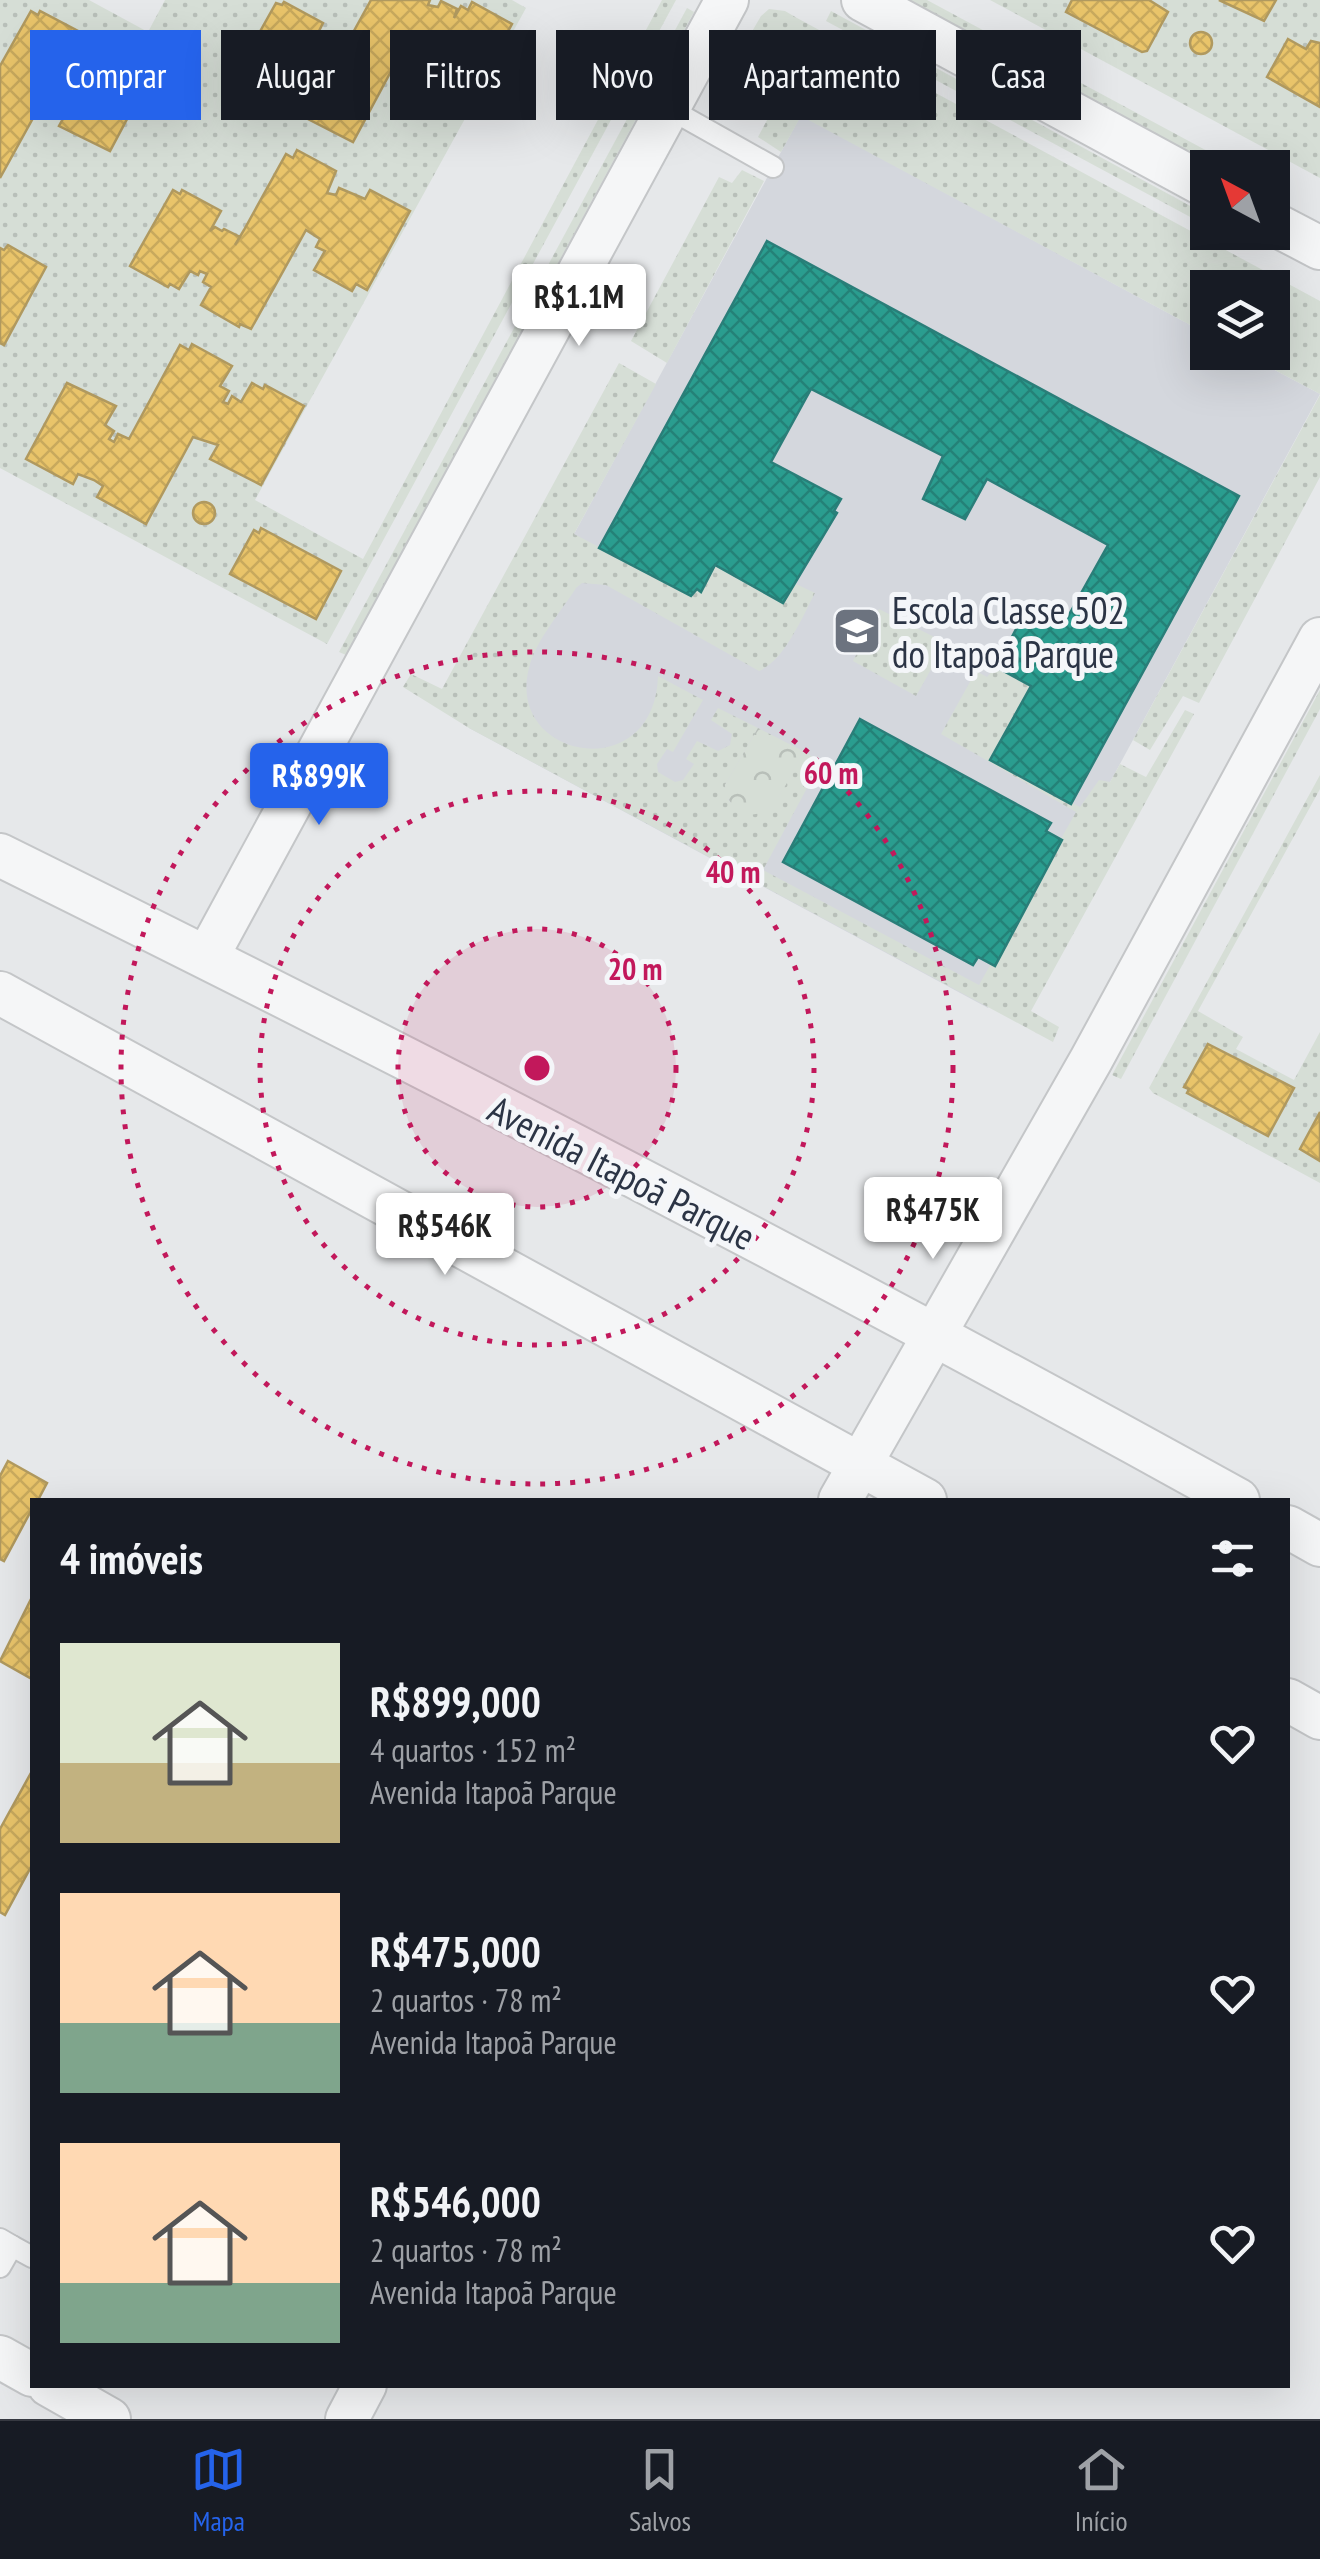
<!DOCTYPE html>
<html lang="pt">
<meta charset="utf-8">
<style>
:root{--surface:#171b24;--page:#20242c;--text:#f1f3f6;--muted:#9ea1a6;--line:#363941;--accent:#2563eb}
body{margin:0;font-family:"PT Sans Narrow",sans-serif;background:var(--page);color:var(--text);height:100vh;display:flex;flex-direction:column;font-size:38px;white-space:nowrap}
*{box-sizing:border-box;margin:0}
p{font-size:32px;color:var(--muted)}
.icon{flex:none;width:55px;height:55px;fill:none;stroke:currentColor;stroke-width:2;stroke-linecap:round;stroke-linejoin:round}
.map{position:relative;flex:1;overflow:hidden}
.side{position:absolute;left:30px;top:1498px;width:1260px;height:890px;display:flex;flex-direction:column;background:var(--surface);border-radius:0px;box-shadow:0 10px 40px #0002}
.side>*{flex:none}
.guide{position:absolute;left:30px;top:30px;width:1260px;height:90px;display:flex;gap:20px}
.needle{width:65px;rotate:319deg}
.tools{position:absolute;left:1190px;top:150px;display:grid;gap:20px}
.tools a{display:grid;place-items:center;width:100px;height:100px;border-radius:0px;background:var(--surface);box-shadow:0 10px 40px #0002;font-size:50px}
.price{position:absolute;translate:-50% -85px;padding:0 22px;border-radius:10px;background:#fff;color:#222;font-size:32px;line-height:65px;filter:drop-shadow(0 2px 5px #0008)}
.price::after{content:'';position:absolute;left:50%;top:60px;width:30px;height:22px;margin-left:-15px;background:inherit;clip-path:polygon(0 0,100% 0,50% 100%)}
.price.active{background:var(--accent);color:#fff}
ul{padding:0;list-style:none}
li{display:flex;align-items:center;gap:30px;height:250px;padding:0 30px}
li span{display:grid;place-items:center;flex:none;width:280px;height:200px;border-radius:0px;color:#555}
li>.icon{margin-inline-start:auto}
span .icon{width:120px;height:120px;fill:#fffc;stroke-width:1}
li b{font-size:42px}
h2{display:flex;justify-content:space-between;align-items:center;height:120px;padding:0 30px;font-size:42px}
.pill{padding:0 35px;border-radius:0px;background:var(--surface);box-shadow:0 10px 40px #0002;font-size:35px;line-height:90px}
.pill.active{background:var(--accent);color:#fff}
.dock{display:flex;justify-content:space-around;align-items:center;height:140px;border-top:2px solid var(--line);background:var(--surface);font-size:28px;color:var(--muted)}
.dock a{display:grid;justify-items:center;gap:5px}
.dock .active{color:var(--accent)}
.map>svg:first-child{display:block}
.built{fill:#d4d7dd}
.grass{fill:url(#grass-dots)}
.park{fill:url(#park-crowns)}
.homes{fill:url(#homes-cross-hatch);stroke:#b0995f;stroke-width:2.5}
.schools{fill:url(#schools-cross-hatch);stroke:#2a7e79;stroke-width:2.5}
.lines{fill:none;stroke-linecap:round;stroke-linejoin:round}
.lane-casing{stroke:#c4c6c8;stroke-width:24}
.street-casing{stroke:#c4c6c8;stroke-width:46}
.lane{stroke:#f5f6f7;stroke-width:20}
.street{stroke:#f5f6f7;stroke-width:42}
.ring{fill:none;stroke:#c2185b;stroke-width:5;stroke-dasharray:5 10}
.labels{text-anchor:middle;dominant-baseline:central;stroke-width:10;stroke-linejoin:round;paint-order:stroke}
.poi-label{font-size:38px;fill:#2b3445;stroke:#f4f6f9;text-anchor:start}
.street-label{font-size:38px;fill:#2b3445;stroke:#f4f6f9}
.centre{fill:#c2185b;stroke:#f4f6f9;stroke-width:5}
.ring-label{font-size:30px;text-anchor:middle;font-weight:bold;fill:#c2185b;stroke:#f4f6f9;stroke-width:10;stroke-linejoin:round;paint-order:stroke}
</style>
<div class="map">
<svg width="1320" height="2419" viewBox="0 0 1320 2419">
<defs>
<pattern id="grass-dots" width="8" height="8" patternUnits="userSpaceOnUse" patternTransform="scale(2.5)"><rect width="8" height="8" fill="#d6ded6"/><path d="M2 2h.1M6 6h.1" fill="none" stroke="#b8bfb9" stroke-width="1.8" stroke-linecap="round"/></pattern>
<pattern id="park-crowns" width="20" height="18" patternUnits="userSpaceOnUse" patternTransform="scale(2.5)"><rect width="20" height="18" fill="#d6ded6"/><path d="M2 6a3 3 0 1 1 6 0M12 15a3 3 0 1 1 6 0" fill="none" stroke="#b8bfb9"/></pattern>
<pattern id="homes-cross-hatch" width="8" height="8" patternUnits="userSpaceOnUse" patternTransform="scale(2.5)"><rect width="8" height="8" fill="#e9c46a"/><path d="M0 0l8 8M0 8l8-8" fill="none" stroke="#c8a95d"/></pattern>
<pattern id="schools-cross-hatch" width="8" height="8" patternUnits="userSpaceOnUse" patternTransform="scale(2.5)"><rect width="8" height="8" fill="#2a9d8f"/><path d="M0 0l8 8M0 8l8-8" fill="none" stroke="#248177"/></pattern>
</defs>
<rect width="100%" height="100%" fill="#e6e8ea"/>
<!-- built -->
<path class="built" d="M801,115l406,219 1,18 35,1 77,41 -332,614 -519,-280z"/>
<!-- grass -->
<g class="grass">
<path d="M0,0h89l59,32 17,-32h347l14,8 -271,492 108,59 299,-559h14l-349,644 -327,-176z"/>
<path d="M906,0h21l310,167h-21z"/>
<path d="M990,0h330v178z"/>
<path d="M687,8l7,4 -348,643 -7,-3z"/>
<path d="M769,9l16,2 12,7 523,283v93l-77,-41 29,-1v-64h-64l-1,46 -406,-218 -20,36 -23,-15 25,-47 -50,-26 28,-48z"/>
<path d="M831,11l376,204v11l-381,-205z"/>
<path d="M742,170l22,11 -97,182 -36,-22 88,-164 13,6z"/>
<path d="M619,363l37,21 -82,150 117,61 24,-30 68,38 13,-19 19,9c-13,24 -30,67 -56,78l-153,-86 -24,-2 -6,5c-16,25 -40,52 -47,80 -24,92 126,119 129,8l45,24 -30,52 -6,-3 -10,15 1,8 17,10 8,-2 11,-16 -8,-5 11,-18 21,10 12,-6 2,-11 -21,-14 7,-12 40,20 -33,57 4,16c39,38 57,-20 74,-50l18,11 -58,108 216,115 97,-173 -135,-78 35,-63 11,6 9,-10 36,20 -41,73 89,47 19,-27 11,2 10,-18 26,13 39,-67 9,4 -163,297 28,16 -6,15 -584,-314 -66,-41 8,-13 31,15z"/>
<path d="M1320,395v82l-121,226 -16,-7 -33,54 -17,-10z"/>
<path d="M879,609l67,34 -30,53 -63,-35z"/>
<path d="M1320,690v19l-199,370 -9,-4z"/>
<path d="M1320,775v14l-122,222 45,26 -7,12 58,31 26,-48v151l-167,-90 -4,-5z"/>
</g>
<!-- park -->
<path class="park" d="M758,728l45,23c-12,21 -31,78 -62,60 -11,-6 -15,-14 -16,-26z"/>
<!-- homes -->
<g class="homes">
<path d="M371,0h59l-2,5 10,2 3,-6 16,8 -3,9 7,-12 7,4 4,-8 40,22 -43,79 -10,-6 -3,6 -37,-22 10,-17 -9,-5 5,-8 -16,-7 -6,5 -50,93 -47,-24 10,-18 -9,-5 4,-8 -8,-5 -3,6 -10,-3 -9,17 -47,-24 42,-75 6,2 2,-3 39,21 -10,20 13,-3 15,9 -2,9z"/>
<path d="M1072,0h77l19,12 -21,39 -5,1 -76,-40z"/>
<path d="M1219,0h57l-12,21z"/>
<path d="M31,11l7,4 2,-4 40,21 -12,21 4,-5 8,4 2,-3 16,9 3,-8 9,5 2,-4 40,21 -42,79 -51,-25 10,-18 -9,-5 5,-8 -17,-4 -48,87v-112z"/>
<circle cx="1201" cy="43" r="11"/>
<path d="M1288,39l18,10 5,-8 9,2v64l-53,-30z"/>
<path d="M297,150l39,21 -9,22 9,2 3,-7 26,11 5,-9 40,21 -43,79 -11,-6 -4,7 -38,-21 11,-19 -9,-4 4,-8 -14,-9 -55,99 -11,-5 -1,3 -38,-22 10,-18 -8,-5 4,-8 -7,-3 -2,4 -8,-4 -11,18 -9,-5 -2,3 -38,-21 43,-76 7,4 2,-4 39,21 -11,20 5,-4 7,4 2,-2 16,8 -5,8 9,-15 42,-76 7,4z"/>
<path d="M8,245l38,22 -42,78 -4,-2v-95l4,2z"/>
<path d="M192,344l40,22 -12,20 9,5 -6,11 5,2 4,-8 9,6 11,-19 11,6 2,-4 39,21 -43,79 -51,-26 8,-14 -25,-8 -47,87 -49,-27 6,-11 -9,-6 -16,-6 -5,10 -47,-25 41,-76 49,23 -11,19 9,6 -5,8 5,3 4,-8 11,5 51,-94 9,5z"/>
<circle cx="204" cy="513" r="11"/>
<path d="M261,528l80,43 -25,48 -86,-45 24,-44 5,3z"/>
<path d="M1208,1044l86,44 -26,48 -81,-43 2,-4 -5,-2z"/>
<path d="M1320,1112v49l-20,-12z"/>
<path d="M8,1461l39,22 -9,17h-6v9l-28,52 -4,-2v-83z"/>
<path d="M32,1597v82l-32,-18z"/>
<path d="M32,1771v94l-27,50 -5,-3v-83z"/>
</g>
<!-- schools -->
<g class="schools">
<path d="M767,241l472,255 -168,308 -81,-44 41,-74 -35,-19 35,-66 35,19 42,-75 -121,-66 -22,40 -42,-20 20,-43 -132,-67 -40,73 70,37 -7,12 3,2 -54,90 -68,-38 -14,27 -4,-3 -6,7 -92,-48z"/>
<path d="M860,719l191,104 -5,8 16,9 -67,126 -17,-9 -5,8 -190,-103z"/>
</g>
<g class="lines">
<!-- lane casing -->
<g class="lane-casing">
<g id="lane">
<path d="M668,108l105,59"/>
<path d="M0,2239l12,7 -12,21"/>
<path d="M12,2246l20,11"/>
</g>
</g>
<!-- street casing -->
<g class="street-casing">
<g id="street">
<path d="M863,0l345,187"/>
<path d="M1272,223l48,25"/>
<path d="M0,855c417,206 831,420 1238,645"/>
<path d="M207,957l520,-957"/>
<path d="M0,993l925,507"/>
<path d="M840,1500l251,-440 229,-421"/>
<path d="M1288,1527l32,18"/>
<path d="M1288,1700l32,18"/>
<path d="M0,2357l32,18"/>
<path d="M49,2385l60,34"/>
<path d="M347,2419l18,-34"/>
</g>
</g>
<!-- lane -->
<use href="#lane" class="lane"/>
<!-- street -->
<use href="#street" class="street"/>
</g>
<!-- distance rings -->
<circle cx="537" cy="1068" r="139" fill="#c2185b" fill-opacity=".12"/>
<g class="ring">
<circle cx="537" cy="1068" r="139"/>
<circle cx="537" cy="1068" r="277"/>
<circle cx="537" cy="1068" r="416"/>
</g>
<!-- icons -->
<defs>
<g id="school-square" transform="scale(2.5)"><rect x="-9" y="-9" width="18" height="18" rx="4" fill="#6c737f" stroke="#f4f6f9"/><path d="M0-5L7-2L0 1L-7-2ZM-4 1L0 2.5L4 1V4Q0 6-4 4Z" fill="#fff"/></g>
</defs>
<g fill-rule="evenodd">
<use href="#school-square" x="857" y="631"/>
</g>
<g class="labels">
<!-- poi labels -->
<g class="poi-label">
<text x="892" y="609">Escola Classe 502<tspan x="892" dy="44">do Itapoã Parque</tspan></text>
</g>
<!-- street labels -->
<g class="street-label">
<text transform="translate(622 1172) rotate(27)">Avenida Itapoã Parque</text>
</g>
</g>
<circle cx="537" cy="1068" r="15" class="centre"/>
<g class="ring-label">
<text x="831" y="784">60 m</text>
<text x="733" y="883">40 m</text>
<text x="635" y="980">20 m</text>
</g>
</svg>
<div class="tools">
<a><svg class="needle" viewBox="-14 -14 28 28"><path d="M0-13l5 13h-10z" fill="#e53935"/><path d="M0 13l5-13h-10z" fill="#9ea1a6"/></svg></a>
<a><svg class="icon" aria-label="layers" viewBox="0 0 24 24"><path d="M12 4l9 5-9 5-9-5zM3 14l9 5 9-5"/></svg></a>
</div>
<b class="price" style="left:579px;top:349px">R$1.1M</b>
<b class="price active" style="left:319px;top:828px">R$899K</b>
<b class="price" style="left:933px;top:1262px">R$475K</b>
<b class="price" style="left:445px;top:1278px">R$546K</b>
<div class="guide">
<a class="pill active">Comprar</a>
<a class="pill">Alugar</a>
<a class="pill">Filtros</a>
<a class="pill">Novo</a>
<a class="pill">Apartamento</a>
<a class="pill">Casa</a>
</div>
<section class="side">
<h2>4 imóveis<svg class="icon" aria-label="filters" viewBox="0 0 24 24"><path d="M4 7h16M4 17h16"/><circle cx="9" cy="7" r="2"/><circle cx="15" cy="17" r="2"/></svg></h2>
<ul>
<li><span style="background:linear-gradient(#dfe7d0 60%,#c2b280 0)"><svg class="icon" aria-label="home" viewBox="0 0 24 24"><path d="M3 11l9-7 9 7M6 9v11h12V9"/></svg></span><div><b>R$899,000</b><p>4 quartos · 152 m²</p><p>Avenida Itapoã Parque</p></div><svg class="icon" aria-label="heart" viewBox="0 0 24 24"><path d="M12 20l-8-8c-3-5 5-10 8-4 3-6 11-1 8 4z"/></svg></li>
<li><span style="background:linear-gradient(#ffd9b3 65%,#7fa58c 0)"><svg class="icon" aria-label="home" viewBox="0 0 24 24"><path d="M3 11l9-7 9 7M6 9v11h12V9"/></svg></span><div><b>R$475,000</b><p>2 quartos · 78 m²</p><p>Avenida Itapoã Parque</p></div><svg class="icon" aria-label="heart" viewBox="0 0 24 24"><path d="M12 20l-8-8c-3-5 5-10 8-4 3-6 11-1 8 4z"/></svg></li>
<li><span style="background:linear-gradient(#ffd9b3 70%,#7fa58c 0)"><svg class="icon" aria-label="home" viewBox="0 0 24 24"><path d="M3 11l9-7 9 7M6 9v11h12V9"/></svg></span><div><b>R$546,000</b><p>2 quartos · 78 m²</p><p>Avenida Itapoã Parque</p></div><svg class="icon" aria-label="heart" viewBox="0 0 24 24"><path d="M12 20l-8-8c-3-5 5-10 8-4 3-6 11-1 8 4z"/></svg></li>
</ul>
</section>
</div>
<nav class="dock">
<a class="active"><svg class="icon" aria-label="map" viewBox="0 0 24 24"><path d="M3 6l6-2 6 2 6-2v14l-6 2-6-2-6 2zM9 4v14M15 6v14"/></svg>Mapa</a>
<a><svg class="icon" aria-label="saved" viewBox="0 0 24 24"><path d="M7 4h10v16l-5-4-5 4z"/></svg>Salvos</a>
<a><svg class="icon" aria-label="home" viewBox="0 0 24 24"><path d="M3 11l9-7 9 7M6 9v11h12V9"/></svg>Início</a>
</nav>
